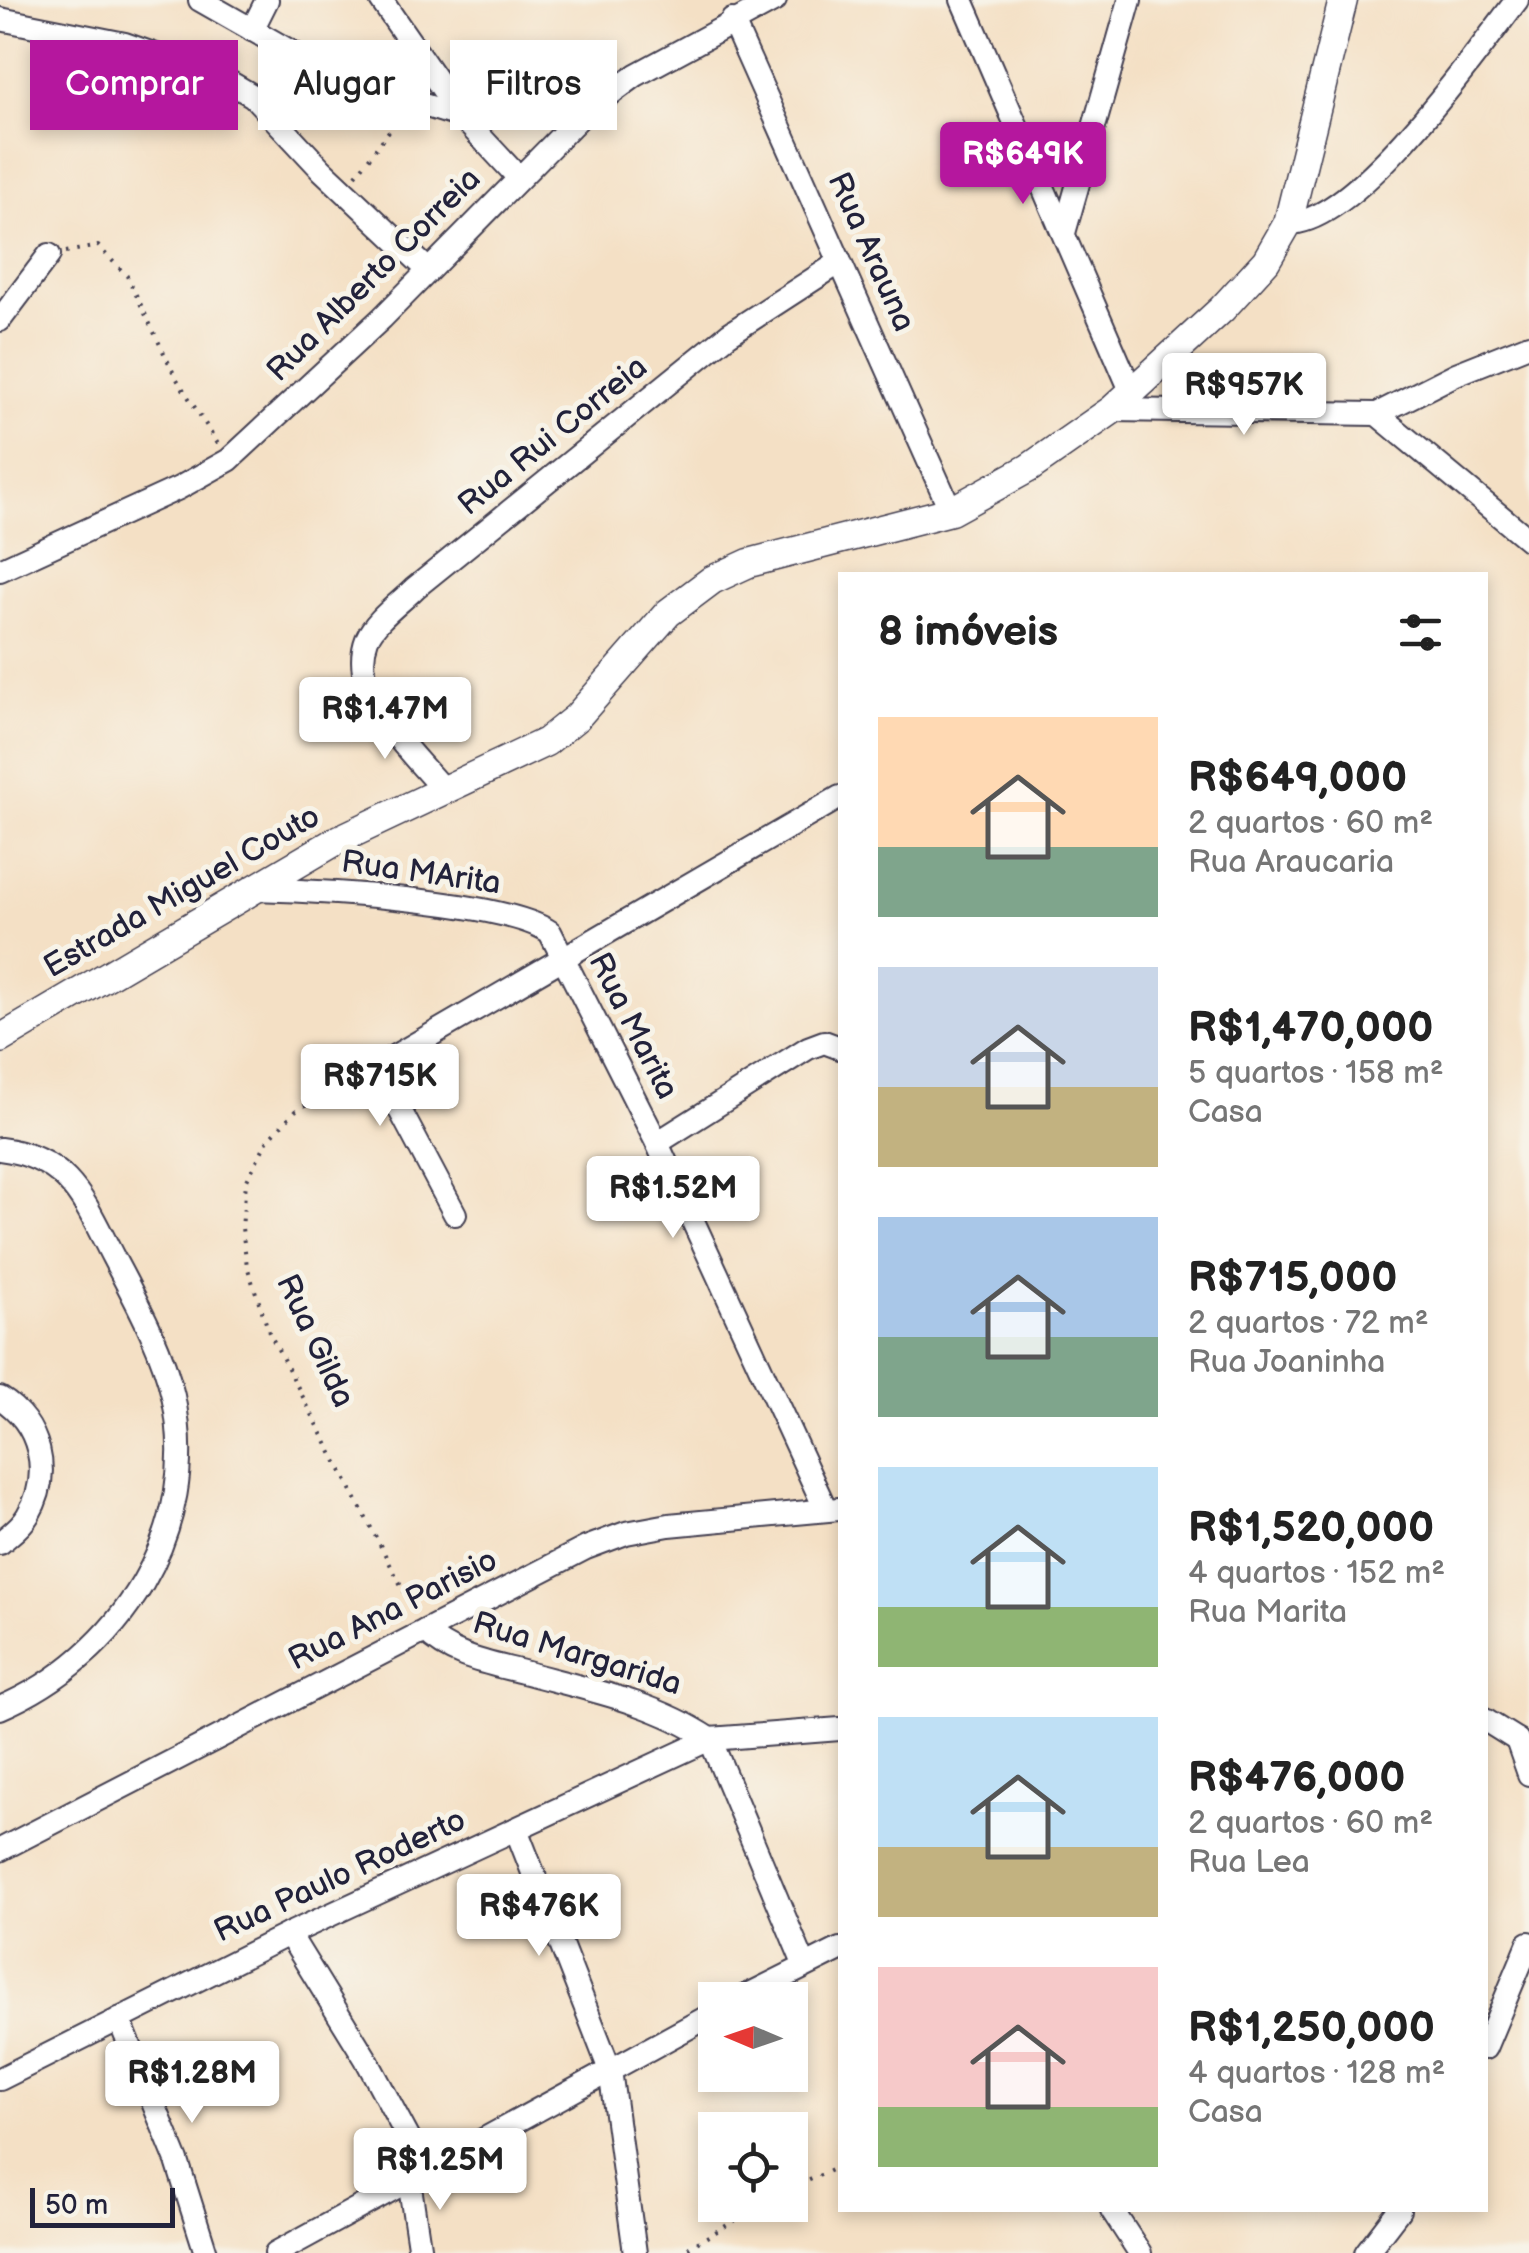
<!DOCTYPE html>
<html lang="pt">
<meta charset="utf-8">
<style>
:root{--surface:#fff;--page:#f2f2f2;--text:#222;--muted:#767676;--accent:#b5179e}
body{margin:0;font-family:"Balsamiq Sans",sans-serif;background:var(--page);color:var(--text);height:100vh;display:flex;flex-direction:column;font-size:38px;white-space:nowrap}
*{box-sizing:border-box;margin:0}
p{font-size:32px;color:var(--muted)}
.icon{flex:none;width:55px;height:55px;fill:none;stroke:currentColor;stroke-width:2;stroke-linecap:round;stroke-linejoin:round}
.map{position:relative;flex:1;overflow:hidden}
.details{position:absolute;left:838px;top:572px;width:650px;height:1640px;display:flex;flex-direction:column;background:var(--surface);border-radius:0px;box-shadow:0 5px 15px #0003}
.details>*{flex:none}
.top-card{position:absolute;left:30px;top:40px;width:658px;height:90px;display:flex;gap:20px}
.needle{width:65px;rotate:272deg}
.buttons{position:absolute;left:698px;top:1982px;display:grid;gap:20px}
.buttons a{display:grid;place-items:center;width:110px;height:110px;border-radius:0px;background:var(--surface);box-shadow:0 5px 15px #0003;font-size:50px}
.scale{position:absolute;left:30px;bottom:25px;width:145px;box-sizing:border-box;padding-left:10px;border:5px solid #22223b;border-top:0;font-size:28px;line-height:35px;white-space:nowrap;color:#22223b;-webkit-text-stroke:8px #f7f3e8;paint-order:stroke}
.price{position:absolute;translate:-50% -85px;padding:0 22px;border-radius:10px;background:#fff;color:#222;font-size:32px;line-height:65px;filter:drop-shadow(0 2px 5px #0008)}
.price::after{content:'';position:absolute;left:50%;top:60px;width:30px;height:22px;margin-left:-15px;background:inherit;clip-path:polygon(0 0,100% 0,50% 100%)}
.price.on{background:var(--accent);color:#fff}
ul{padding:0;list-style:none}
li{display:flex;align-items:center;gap:30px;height:250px;padding:0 40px}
li span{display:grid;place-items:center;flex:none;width:280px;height:200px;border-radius:0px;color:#555}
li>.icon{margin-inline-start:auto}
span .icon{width:120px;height:120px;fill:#fffc;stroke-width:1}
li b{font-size:42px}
h2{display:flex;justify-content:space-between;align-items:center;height:120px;padding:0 40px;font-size:42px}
.pill{padding:0 35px;border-radius:0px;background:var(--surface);box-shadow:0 5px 15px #0003;font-size:35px;line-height:90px}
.pill.on{background:var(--accent);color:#fff}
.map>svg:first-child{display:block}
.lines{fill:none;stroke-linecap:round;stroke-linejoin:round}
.minor-casing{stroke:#423e50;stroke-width:26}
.tertiary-casing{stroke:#423e50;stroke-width:31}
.path{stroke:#423e50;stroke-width:4;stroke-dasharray:2.5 8;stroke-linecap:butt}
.minor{stroke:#fff;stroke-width:22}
.tertiary{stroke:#fff;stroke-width:28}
.labels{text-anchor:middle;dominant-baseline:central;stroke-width:10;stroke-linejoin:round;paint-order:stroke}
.street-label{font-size:32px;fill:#22223b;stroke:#f7f3e8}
</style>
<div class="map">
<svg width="1529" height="2253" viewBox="0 0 1529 2253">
<rect width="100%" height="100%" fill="#f7f3e8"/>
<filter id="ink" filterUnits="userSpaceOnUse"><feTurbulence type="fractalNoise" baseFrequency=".01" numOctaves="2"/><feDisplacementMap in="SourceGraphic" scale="20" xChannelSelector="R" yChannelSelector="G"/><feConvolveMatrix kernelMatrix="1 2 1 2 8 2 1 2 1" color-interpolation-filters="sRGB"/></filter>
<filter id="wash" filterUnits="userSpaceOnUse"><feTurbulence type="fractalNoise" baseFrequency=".0048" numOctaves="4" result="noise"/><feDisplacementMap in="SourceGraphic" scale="40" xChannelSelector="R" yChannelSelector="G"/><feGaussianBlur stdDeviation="2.25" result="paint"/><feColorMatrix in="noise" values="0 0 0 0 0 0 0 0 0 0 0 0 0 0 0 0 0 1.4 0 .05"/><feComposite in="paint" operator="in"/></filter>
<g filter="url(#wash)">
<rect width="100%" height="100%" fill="#f4e0c5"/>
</g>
<g filter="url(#ink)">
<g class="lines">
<!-- minor casing -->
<g class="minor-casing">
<g id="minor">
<path d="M200,0l137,78 125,39"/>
<path d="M381,0l81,117 56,60"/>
<path d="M962,0l170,393"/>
<path d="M0,19l125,25 99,35 29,17 69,74 106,100"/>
<path d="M732,20l219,491"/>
<path d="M252,30l15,-30"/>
<path d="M1288,223c68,2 187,-169 229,-223"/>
<path d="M1064,233l66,-233"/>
<path d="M0,320l49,-65"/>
<path d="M1112,410l265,4 152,126"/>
<path d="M1377,414l79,-40 73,-29"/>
<path d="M0,570l179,-82 50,-28 153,-142 201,-204 53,-39 139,-75"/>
<path d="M445,792c-31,-37 -99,-99 -78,-153 8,-19 33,-36 48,-51l314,-254 111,-72"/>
<path d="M254,889c63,2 248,11 296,43l107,211 168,365"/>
<path d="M657,1143l151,-95 16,-6 16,6"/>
<path d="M0,1149c70,9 84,52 113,108 23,44 49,90 60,139 30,134 -53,261 -173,312"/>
<path d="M455,1214l-71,-134 -1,-17 457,-266"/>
<path d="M0,1398c40,25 53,75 28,117 -6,11 -19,20 -28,28"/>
<path d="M425,1631c26,26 63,32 98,41 63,17 132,30 187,67l94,225"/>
<path d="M1485,1720l32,20"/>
<path d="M1517,1740l12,34"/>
<path d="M516,1829l94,241 25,183"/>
<path d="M0,1850l586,-302 40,-15 43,-8 170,-16"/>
<path d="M289,1934l77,125 60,112"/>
<path d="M738,2000l102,-51"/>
<path d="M119,2019l58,142 29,92"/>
<path d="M1485,2048l44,-105"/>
<path d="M0,2079l289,-145 421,-195 130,-10"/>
<path d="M409,2180l11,73"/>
<path d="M1112,2210l28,43"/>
<path d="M276,2253l439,-240"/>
<path d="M1366,2253l33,-43"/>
</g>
</g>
<!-- tertiary casing -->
<g class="tertiary-casing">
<path id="tertiary" d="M0,1039l336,-198 210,-99 31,-25 91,-104 44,-33 37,-17 202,-52 78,-43 83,-58 110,-101 44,-48 22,-38 55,-223"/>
</g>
<!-- path -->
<g class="path">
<path d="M356,175l42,-56"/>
<path d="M66,252l32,-6 29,30 48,100 43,68"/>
<path d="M361,1074l-66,37 -28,30 -21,41 -4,46 5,38 22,66 147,282"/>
<path d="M790,2189l50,-23"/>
<path d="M679,2253l83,-48"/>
</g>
<!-- minor -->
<use href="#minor" class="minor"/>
<!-- tertiary -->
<use href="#tertiary" class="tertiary"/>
</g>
</g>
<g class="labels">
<!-- street labels -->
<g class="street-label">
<text transform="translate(871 252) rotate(66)">Rua Arauna</text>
<text transform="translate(374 275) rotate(-45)">Rua Alberto Correia</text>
<text transform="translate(553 436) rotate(-39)">Rua Rui Correia</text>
<text transform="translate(421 873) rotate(8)">Rua MArita</text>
<text transform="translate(182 892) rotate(-30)">Estrada Miguel Couto</text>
<text transform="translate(633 1026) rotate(63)">Rua Marita</text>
<text transform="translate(315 1341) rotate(65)">Rua Gilda</text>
<text transform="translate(393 1610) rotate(-27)">Rua Ana Parisio</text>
<text transform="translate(577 1654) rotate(17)">Rua Margarida</text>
<text transform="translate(340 1876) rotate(-25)">Rua Paulo Roderto</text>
</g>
</g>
</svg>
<div class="buttons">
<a><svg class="needle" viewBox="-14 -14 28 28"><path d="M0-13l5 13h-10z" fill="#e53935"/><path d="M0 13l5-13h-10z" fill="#767676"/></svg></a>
<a><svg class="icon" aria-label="locate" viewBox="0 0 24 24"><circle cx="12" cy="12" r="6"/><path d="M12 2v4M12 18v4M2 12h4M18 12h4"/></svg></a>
</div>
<div class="scale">50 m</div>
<b class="price on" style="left:1023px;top:207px">R$649K</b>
<b class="price" style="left:1244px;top:438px">R$957K</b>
<b class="price" style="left:385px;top:762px">R$1.47M</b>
<b class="price" style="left:380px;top:1129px">R$715K</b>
<b class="price" style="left:673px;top:1241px">R$1.52M</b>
<b class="price" style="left:539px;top:1959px">R$476K</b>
<b class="price" style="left:192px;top:2126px">R$1.28M</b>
<b class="price" style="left:440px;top:2213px">R$1.25M</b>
<div class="top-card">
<a class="pill on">Comprar</a>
<a class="pill">Alugar</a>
<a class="pill">Filtros</a>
</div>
<section class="details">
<h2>8 imóveis<svg class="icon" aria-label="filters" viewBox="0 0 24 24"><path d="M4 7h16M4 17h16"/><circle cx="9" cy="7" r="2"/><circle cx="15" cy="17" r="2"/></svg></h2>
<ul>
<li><span style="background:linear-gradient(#ffd9b3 65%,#7fa58c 0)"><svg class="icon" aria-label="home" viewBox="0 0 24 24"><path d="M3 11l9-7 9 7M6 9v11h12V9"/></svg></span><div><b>R$649,000</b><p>2 quartos · 60 m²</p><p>Rua Araucaria</p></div></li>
<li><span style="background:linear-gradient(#c9d6e8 60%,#c2b280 0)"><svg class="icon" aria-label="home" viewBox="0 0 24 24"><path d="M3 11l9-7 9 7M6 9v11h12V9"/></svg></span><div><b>R$1,470,000</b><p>5 quartos · 158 m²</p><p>Casa</p></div></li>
<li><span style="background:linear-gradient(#a9c7e8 60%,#7fa58c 0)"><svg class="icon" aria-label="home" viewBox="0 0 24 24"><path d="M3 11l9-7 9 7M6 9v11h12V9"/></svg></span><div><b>R$715,000</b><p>2 quartos · 72 m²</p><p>Rua Joaninha</p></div></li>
<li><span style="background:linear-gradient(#bfe0f5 70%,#8fb573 0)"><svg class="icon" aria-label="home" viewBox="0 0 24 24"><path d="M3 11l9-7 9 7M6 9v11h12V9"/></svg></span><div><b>R$1,520,000</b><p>4 quartos · 152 m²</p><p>Rua Marita</p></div></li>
<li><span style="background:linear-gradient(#bfe0f5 65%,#c2b280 0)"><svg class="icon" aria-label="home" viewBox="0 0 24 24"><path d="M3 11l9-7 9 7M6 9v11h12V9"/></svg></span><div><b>R$476,000</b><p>2 quartos · 60 m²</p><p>Rua Lea</p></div></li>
<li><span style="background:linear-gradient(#f6c9c9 70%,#8fb573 0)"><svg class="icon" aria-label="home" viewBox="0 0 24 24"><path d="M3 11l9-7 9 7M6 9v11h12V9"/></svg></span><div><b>R$1,250,000</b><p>4 quartos · 128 m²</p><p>Casa</p></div></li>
</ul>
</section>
</div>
